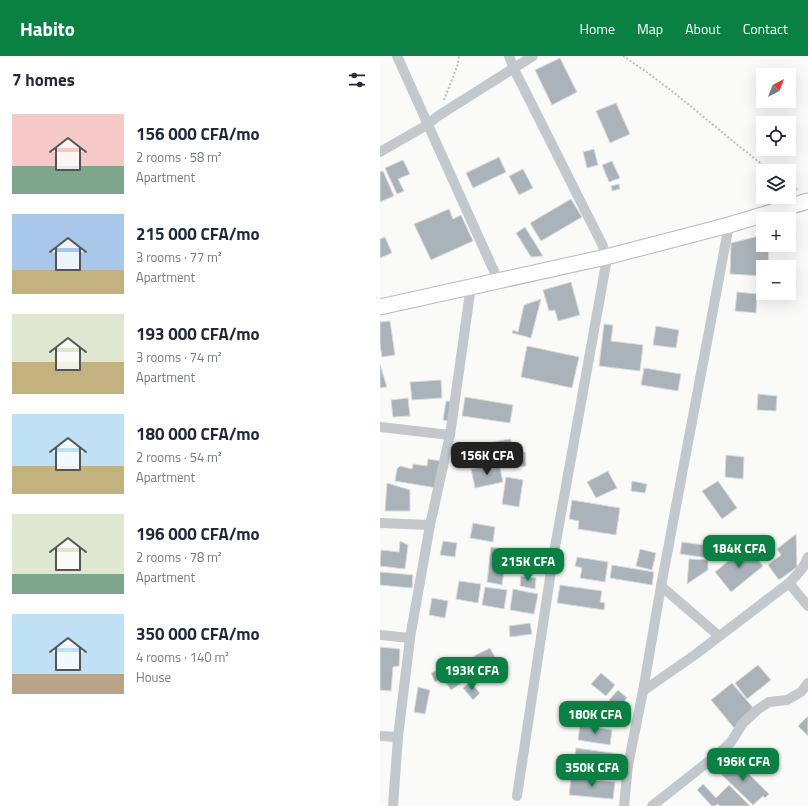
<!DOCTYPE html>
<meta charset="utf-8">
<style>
:root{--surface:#fff;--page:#f6f6f7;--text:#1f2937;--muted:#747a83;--accent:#0b8043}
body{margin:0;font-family:"Titillium Web",sans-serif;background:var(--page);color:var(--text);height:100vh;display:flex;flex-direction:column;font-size:15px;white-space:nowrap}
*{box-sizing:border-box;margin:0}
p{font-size:13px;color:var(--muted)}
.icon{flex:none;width:22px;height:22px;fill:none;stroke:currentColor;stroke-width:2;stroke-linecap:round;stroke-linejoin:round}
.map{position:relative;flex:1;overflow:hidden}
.panel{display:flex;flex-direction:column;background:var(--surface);width:380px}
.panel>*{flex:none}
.needle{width:26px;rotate:42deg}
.controls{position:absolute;left:376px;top:12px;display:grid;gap:8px}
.controls a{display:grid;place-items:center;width:40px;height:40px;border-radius:0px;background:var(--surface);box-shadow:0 4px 16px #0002;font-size:20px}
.price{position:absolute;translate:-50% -34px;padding:0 9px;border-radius:8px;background:var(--accent);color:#fff;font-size:13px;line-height:26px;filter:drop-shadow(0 1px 2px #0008)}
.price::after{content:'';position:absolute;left:50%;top:24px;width:12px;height:9px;margin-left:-6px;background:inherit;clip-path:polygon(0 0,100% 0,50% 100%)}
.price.selected{background:#222;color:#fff}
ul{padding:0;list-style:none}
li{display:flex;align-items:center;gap:12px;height:100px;padding:0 12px}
li span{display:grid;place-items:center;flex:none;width:112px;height:80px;border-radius:0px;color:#555}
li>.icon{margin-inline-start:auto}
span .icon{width:48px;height:48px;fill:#fffc;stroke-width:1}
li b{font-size:17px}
h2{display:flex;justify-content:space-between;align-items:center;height:48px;padding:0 12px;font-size:17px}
header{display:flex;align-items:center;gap:24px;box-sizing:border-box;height:56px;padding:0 20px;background:var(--accent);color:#fff}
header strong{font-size:19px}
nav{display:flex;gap:22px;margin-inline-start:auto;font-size:14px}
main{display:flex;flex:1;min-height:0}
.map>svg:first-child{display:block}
.building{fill:#aab3b9;stroke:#dcdcda}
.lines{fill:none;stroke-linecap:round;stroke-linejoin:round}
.secondary-casing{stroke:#b3babf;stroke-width:17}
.path{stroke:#bbbfc2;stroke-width:2;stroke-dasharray:2 2;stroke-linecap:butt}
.street{stroke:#c3c8cc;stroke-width:10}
.secondary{stroke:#fff;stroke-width:15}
</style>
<header>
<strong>Habito</strong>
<nav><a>Home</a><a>Map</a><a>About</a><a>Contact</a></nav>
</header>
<main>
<section class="panel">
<h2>7 homes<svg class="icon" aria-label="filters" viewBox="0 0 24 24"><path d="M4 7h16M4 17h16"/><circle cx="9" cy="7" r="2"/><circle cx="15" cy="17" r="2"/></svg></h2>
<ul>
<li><span style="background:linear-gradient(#f6c9c9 65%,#7fa58c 0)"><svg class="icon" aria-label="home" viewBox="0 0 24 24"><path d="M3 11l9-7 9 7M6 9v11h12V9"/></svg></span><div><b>156 000 CFA/mo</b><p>2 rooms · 58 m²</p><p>Apartment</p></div></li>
<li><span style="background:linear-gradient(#a9c7e8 70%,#c2b280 0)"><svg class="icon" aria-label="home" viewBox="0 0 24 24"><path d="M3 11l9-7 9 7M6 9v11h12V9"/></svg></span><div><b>215 000 CFA/mo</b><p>3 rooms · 77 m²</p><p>Apartment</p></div></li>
<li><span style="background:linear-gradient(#dfe7d0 60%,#c2b280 0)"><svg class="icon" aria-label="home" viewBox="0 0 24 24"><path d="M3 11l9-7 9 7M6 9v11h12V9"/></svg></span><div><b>193 000 CFA/mo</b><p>3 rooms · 74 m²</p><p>Apartment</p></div></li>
<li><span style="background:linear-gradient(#bfe0f5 65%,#c2b280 0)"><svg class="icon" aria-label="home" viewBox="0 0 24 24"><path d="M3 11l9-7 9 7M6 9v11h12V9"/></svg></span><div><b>180 000 CFA/mo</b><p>2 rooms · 54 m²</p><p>Apartment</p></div></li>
<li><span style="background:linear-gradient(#dfe7d0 75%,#7fa58c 0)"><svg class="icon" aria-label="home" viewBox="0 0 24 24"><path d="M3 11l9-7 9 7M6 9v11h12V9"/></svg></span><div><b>196 000 CFA/mo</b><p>2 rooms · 78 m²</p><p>Apartment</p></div></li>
<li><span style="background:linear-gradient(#bfe0f5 75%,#b9a48a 0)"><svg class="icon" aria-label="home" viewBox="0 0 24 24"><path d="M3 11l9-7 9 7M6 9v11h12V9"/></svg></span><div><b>350 000 CFA/mo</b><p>4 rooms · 140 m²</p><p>House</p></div></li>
</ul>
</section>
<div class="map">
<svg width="428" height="750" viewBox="0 0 428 750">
<rect width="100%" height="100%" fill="#fafaf8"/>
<!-- building -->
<g class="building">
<path d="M180,2l17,34 -25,13 -17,-35z"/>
<path d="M236,47l14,31 -20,9 -14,-32z"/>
<path d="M214,93l4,16 -11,3 -4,-16z"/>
<path d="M119,101l7,15 -33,16 -7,-15z"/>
<path d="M23,104l7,14 -12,5 6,12 -7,3 -12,-26z"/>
<path d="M232,105l8,17 -11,4 -7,-17z"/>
<path d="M143,113l10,19 -14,7 -10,-19z"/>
<path d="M3,115l11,25 -14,6v-30z"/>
<path d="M239,128l1,5 -8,2 -1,-5z"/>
<path d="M191,143l11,18 -41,24 -11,-18z"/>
<path d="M69,153l4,10 8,-4 12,26 -42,19 -17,-36z"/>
<path d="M145,171l18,29 -12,1 -15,-24z"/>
<path d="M383,179v10h6l-1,22h-5v9l-33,-2 1,-31z"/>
<path d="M5,181l7,16 -12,5v-19z"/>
<path d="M191,226l9,33 -22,6 -3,-11 -6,1 -6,-21z"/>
<path d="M357,236l20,2 -1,19 -21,-2z"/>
<path d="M161,243l-10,39 -19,-5 1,-3 5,2 6,-27z"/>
<path d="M10,265l5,34 -13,2 -2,-12v-23z"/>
<path d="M224,268l9,1 -2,16 32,4 -3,26 -41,-5z"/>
<path d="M276,270l23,4 -3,18 -23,-3z"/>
<path d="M147,290l52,11 -7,31 -51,-11z"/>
<path d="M0,309l7,22 -7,1z"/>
<path d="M264,312l37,6 -3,17 -37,-6z"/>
<path d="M61,324l1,18 -30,2 -2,-18z"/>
<path d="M378,338l19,2 -1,15 -19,-1z"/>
<path d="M85,341l48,8 -3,18 -48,-7z"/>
<path d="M28,342l2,18 -17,1 -2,-17z"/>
<path d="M66,345l7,1 -4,19 -6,-1z"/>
<path d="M130,383l4,6 -7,1 2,9 -13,3 -3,-16z"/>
<path d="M145,396l1,14 -13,1 -1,-14z"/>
<path d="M346,399l18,2 -1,22 -18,-2z"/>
<path d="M48,403l14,2 -5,27 -42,-7 2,-12 3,-3 12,3 1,-5 14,2z"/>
<path d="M119,408l4,18 -28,6 -4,-19z"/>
<path d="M228,415l9,17 -21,10 -9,-16z"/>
<path d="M126,421l17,3 -4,27 -17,-3z"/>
<path d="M252,425l15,3 -2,9 -14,-2z"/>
<path d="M338,425l19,27 -15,11 -20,-28z"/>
<path d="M7,427l23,7v21h-25z"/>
<path d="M192,444l48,8 -4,27 -38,-6 1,-8 -10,-2z"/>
<path d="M93,467l22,4 -2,15 -23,-4z"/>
<path d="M416,478l1,33 -18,13 -11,-15 13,-10 -4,-6z"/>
<path d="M20,485l8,4 -3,24 -25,-3 1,-16 18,2z"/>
<path d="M63,485l14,2 -2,14 -15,-2z"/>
<path d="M302,486l52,7 -11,11 -43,-6z"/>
<path d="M367,490l16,20 -32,26 -16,-20z"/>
<path d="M111,491l16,3 -5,35 -15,-3z"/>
<path d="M260,493l16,4 -4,17 -16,-4z"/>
<path d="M131,495l36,6 -1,9 -36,-6z"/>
<path d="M197,501l31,5 -3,20 -25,-4 2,-10 -7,-2z"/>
<path d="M309,503l19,1v10l-21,14z"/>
<path d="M232,509l42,7 -2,13 -42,-7z"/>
<path d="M0,516l33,3 -1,13 -32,-3z"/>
<path d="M141,520l15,2 -1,11 -15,-3z"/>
<path d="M79,525l22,3 -3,19 -22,-4z"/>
<path d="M180,529l42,6 -2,11 5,1 -1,7 -47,-7z"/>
<path d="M105,531l22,3 -3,19 -22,-4z"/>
<path d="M133,533l25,5 -4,20 -24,-4z"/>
<path d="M52,542l16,3 -3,17 -16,-3z"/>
<path d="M150,567l2,11 -22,3 -1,-11z"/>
<path d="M0,591l20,2 -1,17 -6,1 -2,24 -11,-1z"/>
<path d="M110,592l7,13 -16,9 -7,-14z"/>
<path d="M378,609l13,15 -24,19 -12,-16z"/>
<path d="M65,610l4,9 -14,7 -4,-9z"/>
<path d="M221,617l14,12 -9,11 -15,-12z"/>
<path d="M77,619l6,7 -12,8 -5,-7z"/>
<path d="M90,626l10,11 -7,7 -10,-12z"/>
<path d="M352,627l23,27 -21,18 -23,-28z"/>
<path d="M38,631l12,3 -5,24 -11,-2z"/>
<path d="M238,634l9,8 -9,10 -9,-8z"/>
<path d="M428,660v20l-10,-10z"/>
<path d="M200,669l32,5 -2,15 -32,-5z"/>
<path d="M196,692l43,6 -2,16 -4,-1 -2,9 -39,-5z"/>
<path d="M353,702l36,36 -4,4 -2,-2 -10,9 -34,-33z"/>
<path d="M191,722l44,4 -2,17 -44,-4z"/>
<path d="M323,728l13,14 13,-13 21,21h-30l-2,-2 -3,2h-3l-15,-16z"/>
</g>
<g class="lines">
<!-- secondary casing -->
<g class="secondary-casing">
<path id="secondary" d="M0,251l226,-50 123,-32 79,-24"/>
</g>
<!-- path -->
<g class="path">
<path d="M243,0c53,34 98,78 148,115"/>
<path d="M64,44l14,-36 1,-8"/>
<path d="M409,128l9,6"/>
</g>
<!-- street -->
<g class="street">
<path d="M17,0l101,224"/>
<path d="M129,0l5,13 89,177 3,18 -53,294 -36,238"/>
<path d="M0,96l47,-27 11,-9 95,-60"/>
<path d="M0,371l70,8"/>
<path d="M0,467l50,2"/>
<path d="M409,527l19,23"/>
<path d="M281,530l58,50"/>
<path d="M0,579l30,3"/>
<path d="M263,635l53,-37 93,-71c8,-8 15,-15 19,-26"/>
<path d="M0,680l18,1"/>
<path d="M13,750l5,-69 12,-99 20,-113 20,-90 21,-149"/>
<path d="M244,750l4,-41 15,-74 18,-105 68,-361"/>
<path d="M272,750l66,-52 13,-12 12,-19 14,-13 12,-8 18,-2 14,-8 7,-9"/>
</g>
<!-- secondary -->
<use href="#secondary" class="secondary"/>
</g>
</svg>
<div class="controls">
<a><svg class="needle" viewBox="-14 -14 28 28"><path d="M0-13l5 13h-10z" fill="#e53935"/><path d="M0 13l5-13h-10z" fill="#747a83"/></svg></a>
<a><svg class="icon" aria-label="locate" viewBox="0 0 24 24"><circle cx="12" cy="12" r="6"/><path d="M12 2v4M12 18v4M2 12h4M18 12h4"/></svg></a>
<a><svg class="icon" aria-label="layers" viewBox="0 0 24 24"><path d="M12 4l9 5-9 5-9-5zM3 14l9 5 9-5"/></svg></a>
<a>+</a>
<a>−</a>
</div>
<b class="price selected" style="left:107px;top:420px">156K CFA</b>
<b class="price" style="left:359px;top:513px">184K CFA</b>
<b class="price" style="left:148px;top:526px">215K CFA</b>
<b class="price" style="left:92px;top:635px">193K CFA</b>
<b class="price" style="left:215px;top:679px">180K CFA</b>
<b class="price" style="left:363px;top:726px">196K CFA</b>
<b class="price" style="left:212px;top:732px">350K CFA</b>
</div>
</main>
